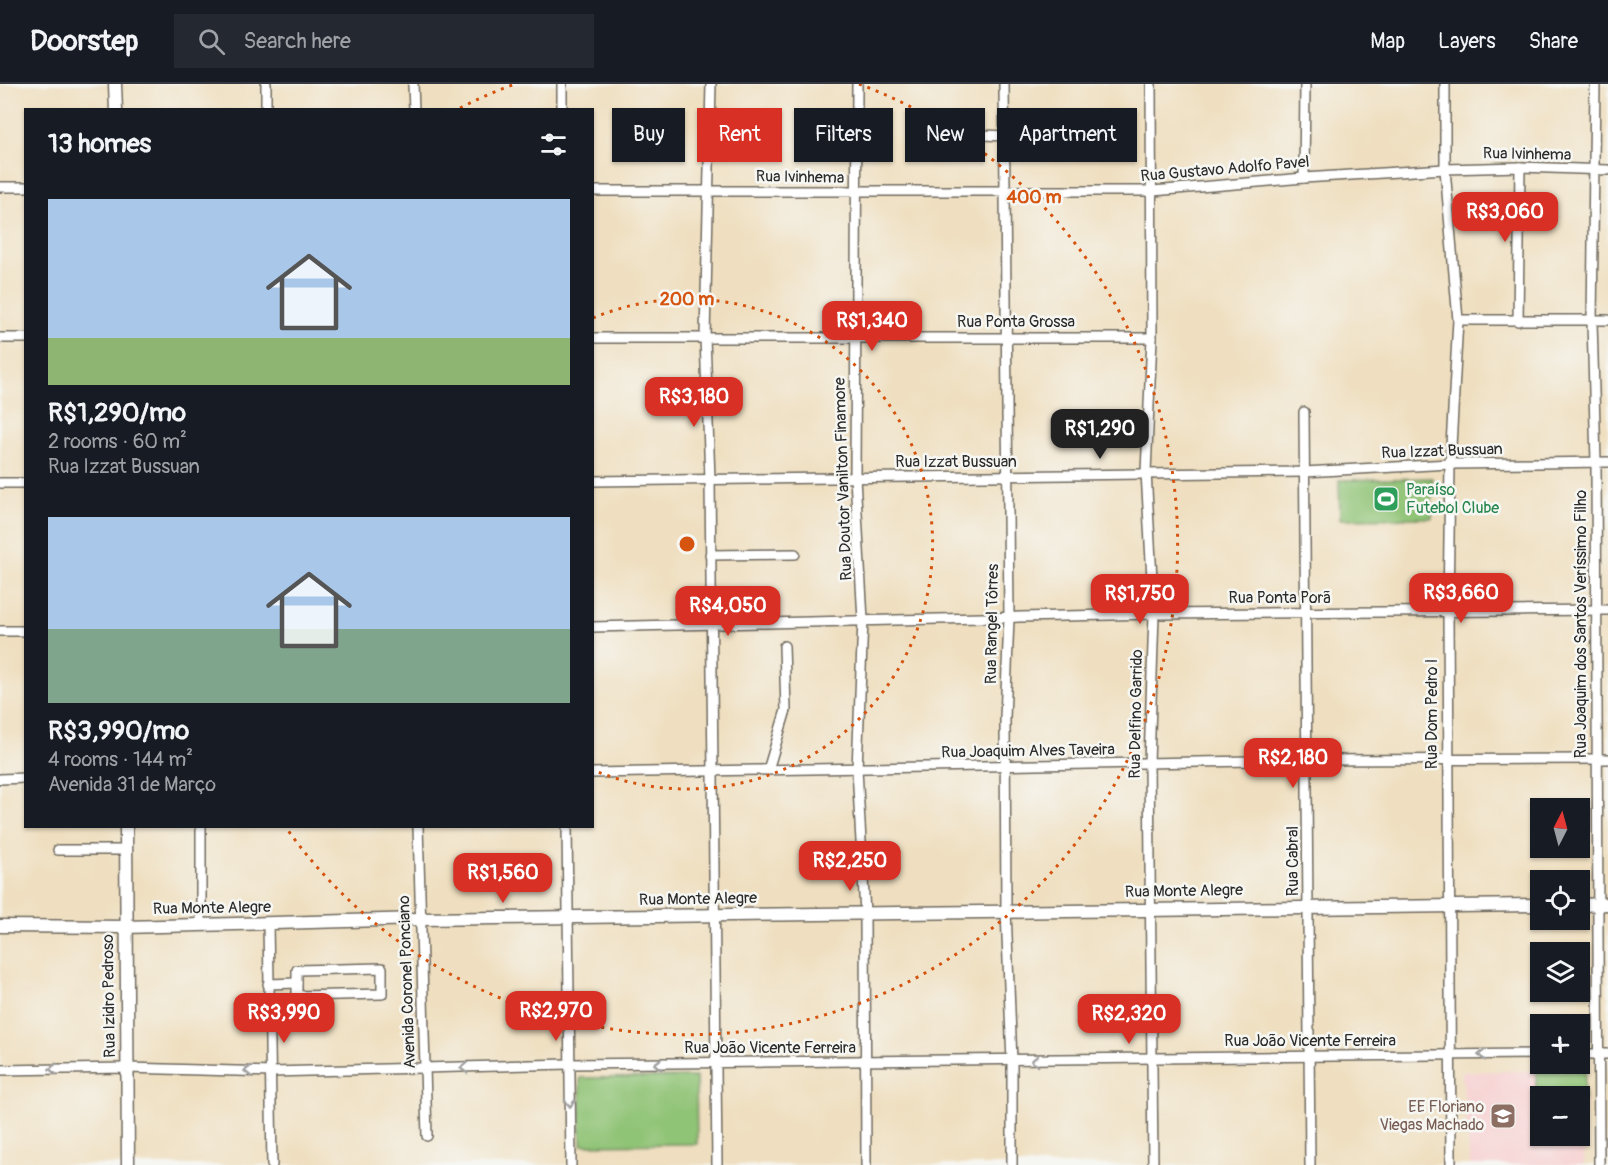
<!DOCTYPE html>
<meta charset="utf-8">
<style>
:root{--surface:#171b24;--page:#242831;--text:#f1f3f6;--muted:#9ea1a6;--line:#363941;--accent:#d93025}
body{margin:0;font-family:Pangolin,sans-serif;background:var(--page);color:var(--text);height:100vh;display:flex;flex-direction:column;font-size:22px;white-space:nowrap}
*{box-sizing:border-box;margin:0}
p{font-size:20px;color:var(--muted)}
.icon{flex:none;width:33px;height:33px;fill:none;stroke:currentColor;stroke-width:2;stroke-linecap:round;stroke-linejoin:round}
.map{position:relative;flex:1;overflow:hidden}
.side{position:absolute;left:24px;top:24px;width:570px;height:720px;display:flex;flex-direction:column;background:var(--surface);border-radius:0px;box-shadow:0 2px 4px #0004}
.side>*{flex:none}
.top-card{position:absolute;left:612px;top:24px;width:570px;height:54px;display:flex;gap:12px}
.needle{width:39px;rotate:6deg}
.buttons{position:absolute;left:1530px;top:714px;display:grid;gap:12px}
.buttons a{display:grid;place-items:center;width:60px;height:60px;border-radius:0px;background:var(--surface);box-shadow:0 2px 4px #0004;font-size:30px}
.price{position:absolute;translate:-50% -51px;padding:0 14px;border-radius:12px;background:var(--accent);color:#fff;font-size:20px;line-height:39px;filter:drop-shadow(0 2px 3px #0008)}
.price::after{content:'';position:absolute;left:50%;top:36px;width:18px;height:14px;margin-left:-9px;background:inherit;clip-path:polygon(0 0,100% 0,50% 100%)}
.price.on{background:#222;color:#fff}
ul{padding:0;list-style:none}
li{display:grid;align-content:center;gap:12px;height:318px;padding:0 24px}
li span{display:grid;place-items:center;height:186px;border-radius:0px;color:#555}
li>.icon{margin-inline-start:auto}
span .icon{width:108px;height:108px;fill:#fffc;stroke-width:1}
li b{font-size:26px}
h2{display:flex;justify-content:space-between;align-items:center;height:72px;padding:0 24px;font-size:26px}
.tag{padding:0 21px;border-radius:0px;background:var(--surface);box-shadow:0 2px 4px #0004;font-size:21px;line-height:54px}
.tag.on{background:var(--accent);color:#fff}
header{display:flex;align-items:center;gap:36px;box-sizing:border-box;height:84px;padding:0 30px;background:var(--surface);border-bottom:2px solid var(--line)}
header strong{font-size:28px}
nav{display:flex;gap:33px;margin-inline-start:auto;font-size:21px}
.search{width:420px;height:54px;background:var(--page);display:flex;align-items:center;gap:15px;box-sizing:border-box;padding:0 21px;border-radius:0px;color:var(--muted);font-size:22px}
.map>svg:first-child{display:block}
.built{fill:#f7cfd0;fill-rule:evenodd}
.green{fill:#8fc375;stroke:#5d7750;stroke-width:1.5}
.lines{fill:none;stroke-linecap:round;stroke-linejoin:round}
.minor-casing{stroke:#706a5f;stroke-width:12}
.tertiary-casing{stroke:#706a5f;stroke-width:15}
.minor{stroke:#fff;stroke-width:9}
.tertiary{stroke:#fff;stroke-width:12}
.oneway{stroke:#a0a0a0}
.ring{fill:none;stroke:#d5540f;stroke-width:3;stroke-dasharray:3 6}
.labels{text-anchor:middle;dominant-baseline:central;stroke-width:5;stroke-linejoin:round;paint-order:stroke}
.street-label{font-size:16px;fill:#2b2b2b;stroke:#f6f6f2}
.leisure-label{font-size:16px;fill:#27864d;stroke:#f6f6f2;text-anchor:start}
.education-label{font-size:16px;fill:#785e54;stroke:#f6f6f2;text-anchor:end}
.centre{fill:#d5540f;stroke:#f6f6f2;stroke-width:3}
.ring-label{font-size:18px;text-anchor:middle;font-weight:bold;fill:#d5540f;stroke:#f6f6f2;stroke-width:5;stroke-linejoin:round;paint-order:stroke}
</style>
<header>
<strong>Doorstep</strong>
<div class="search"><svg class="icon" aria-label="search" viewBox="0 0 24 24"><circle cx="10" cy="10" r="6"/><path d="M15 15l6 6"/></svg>Search here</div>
<nav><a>Map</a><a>Layers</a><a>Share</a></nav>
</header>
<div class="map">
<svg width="1608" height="1081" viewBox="0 0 1608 1081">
<rect width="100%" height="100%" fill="#f6f6f2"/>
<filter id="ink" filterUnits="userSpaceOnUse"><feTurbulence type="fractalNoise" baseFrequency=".0167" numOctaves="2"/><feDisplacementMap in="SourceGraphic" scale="12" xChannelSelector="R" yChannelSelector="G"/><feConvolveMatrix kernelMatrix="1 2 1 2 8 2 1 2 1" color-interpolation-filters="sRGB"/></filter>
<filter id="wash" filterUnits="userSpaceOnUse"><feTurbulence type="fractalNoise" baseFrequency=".008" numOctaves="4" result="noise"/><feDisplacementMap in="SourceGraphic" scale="24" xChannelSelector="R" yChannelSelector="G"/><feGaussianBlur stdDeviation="1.35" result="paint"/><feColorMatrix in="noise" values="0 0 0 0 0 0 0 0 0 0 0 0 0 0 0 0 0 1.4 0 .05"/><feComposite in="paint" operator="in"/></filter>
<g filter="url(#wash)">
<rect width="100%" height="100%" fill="#efdfc0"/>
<!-- built -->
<path class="built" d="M1585,986l-1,95h-114l-8,-93zM1540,1012h40v40h-40z"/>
<!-- green -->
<g class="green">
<path d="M1432,394v40l-92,1 -1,-39z"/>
<path d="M1585,986l-1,30h-4v-4h-40v4l-4,1v-30z"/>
<path d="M696,993l1,67 -116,1 -1,-67z"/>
</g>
</g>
<g filter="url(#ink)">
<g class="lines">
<!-- minor casing -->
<g class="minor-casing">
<g id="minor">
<path d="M266,0v26"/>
<path d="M413,0l1,26"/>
<path d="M711,0l-6,253 5,143 7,685"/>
<path d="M857,0l-2,393 8,143 -6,149 8,145 1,251"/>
<path d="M1004,0l5,534 -4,100 1,192 6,152v103"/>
<path d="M1151,0l1,254 -6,134 8,142 -5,149 4,402"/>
<path d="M1445,0v85l13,151 -8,144 -2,147 3,554"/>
<path d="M1595,0l-3,237 4,141 3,703"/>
<path d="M562,26v-26"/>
<path d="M937,49l69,3"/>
<path d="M1304,94l1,-94"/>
<path d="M0,103h26"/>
<path d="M592,107h561l151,-13 141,-9 75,-2 88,3"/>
<path d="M1458,236h150"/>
<path d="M1518,237l2,-154"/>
<path d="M0,254h26"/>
<path d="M592,254h560"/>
<path d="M1304,328l6,753"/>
<path d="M592,397l712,-9 146,-8 158,-2"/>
<path d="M0,399h26"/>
<path d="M710,471l85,-1"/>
<path d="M592,543l562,-13 454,-4"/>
<path d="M0,547h26"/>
<path d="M768,686l18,-60 -2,-64"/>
<path d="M592,689l715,-13 301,-1"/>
<path d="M0,695l26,-1"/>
<path d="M418,742l9,310"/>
<path d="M567,742l4,339"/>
<path d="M58,766h68"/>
<path d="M268,839l4,242"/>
<path d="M201,840v-98"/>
<path d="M382,884v26l-85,2v-26z"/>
<path d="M268,900l29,-1"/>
<path d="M1580,970h28"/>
<path d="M0,986l127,-2 145,4 297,-8 971,-10"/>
</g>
</g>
<!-- tertiary casing -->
<g class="tertiary-casing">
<g id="tertiary">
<path d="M115,0l1,26"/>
<path d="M126,742l2,339"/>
<path d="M1580,821l28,-1"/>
<path d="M0,842l125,1 295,-8 1120,-14"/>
</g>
</g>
<!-- minor -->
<use href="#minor" class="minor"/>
<!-- tertiary -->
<use href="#tertiary" class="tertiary"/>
</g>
<!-- one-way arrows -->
<defs><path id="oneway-chevron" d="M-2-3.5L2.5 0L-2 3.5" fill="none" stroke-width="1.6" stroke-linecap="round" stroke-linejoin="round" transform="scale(1.5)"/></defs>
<g class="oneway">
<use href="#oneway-chevron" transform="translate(1482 971) rotate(179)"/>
<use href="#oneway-chevron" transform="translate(1035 977) rotate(178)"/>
<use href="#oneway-chevron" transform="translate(658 980) rotate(180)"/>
<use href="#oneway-chevron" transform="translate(464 984) rotate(178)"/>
<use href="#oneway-chevron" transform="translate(53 985) rotate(179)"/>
<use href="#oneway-chevron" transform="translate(248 987) rotate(-179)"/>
<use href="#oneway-chevron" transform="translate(570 1019) rotate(89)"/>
</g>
</g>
<!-- distance rings -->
<g class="ring">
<path d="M593 234A245 245 0 1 1 593 686"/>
<path d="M460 24A491 491 0 0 1 515 0M859 0A491 491 0 1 1 287 745"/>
</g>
<!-- icons -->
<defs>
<g id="stadium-square" transform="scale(1.35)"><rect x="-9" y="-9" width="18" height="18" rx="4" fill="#2e9e5b" stroke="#f6f6f2"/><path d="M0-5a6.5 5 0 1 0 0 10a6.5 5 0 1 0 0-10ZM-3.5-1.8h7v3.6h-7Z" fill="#fff"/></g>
<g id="school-square" transform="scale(1.35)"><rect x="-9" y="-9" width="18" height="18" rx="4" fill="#8d6e63" stroke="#f6f6f2"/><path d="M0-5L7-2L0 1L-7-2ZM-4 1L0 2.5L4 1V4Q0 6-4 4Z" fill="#fff"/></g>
</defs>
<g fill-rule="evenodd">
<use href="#stadium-square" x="1386" y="415"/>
<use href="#school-square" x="1503" y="1032"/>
</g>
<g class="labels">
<!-- street labels -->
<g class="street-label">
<text transform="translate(1527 70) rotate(1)">Rua Ivinhema</text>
<text transform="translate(1225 85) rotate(-5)">Rua Gustavo Adolfo Pavel</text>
<text transform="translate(800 93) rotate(1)">Rua Ivinhema</text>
<text x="1016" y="238">Rua Ponta Grossa</text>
<text transform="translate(1442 367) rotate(-2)">Rua Izzat Bussuan</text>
<text x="956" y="378">Rua Izzat Bussuan</text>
<text transform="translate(843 395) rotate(-92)">Rua Doutor Vanilton Finamore</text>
<text x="1280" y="514">Rua Ponta Porã</text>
<text transform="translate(992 540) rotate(-89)">Rua Rangel Tôrres</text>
<text transform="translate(1581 540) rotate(-90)">Rua Joaquim dos Santos Veríssimo Filho</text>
<text transform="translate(1136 630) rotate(-89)">Rua Delfino Garrido</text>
<text transform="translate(1432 630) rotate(-90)">Rua Dom Pedro I</text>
<text transform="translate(1028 667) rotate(-1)">Rua Joaquim Alves Taveira</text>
<text transform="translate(1293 777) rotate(-90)">Rua Cabral</text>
<text transform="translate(1184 807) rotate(-1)">Rua Monte Alegre</text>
<text transform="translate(698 815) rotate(-1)">Rua Monte Alegre</text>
<text transform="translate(212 824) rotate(-1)">Rua Monte Alegre</text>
<text transform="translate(407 898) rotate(-92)">Avenida Coronel Ponciano</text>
<text transform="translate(109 912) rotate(-91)">Rua Izidro Pedroso</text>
<text x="1310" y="957">Rua João Vicente Ferreira</text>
<text x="770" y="964">Rua João Vicente Ferreira</text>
</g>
<!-- leisure labels -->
<g class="leisure-label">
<text x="1406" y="406">Paraíso<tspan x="1406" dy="18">Futebol Clube</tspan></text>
</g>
<!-- education labels -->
<g class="education-label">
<text x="1484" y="1023">EE Floriano<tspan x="1484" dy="18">Viegas Machado</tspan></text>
</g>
</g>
<circle cx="687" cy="460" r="9" class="centre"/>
<g class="ring-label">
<text x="1034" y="119">400 m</text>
<text x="687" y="221">200 m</text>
</g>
</svg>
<div class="buttons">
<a><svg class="needle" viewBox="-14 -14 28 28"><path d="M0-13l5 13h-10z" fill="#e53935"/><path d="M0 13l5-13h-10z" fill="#9ea1a6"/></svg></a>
<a><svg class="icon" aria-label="locate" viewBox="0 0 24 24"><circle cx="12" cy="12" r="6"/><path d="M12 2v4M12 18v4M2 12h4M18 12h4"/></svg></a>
<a><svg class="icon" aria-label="layers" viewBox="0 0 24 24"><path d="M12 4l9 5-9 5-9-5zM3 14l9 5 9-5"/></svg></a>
<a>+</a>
<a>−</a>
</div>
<b class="price" style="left:1505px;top:159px">R$3,060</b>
<b class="price" style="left:872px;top:268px">R$1,340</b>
<b class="price" style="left:694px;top:344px">R$3,180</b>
<b class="price on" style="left:1100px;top:376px">R$1,290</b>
<b class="price" style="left:1461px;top:540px">R$3,660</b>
<b class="price" style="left:1140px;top:541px">R$1,750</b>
<b class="price" style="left:728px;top:553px">R$4,050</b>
<b class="price" style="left:1293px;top:705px">R$2,180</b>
<b class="price" style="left:850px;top:808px">R$2,250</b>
<b class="price" style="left:503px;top:820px">R$1,560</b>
<b class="price" style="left:556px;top:958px">R$2,970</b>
<b class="price" style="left:284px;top:960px">R$3,990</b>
<b class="price" style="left:1129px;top:961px">R$2,320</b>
<div class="top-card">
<a class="tag">Buy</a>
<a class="tag on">Rent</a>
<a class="tag">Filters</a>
<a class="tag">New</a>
<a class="tag">Apartment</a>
</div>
<section class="side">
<h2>13 homes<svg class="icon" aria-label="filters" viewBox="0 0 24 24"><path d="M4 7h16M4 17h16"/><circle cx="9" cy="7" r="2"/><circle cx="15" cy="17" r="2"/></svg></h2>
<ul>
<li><span style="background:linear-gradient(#a9c7e8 75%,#8fb573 0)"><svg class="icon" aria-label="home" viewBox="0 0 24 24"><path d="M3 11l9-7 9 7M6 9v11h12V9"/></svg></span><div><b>R$1,290/mo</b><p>2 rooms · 60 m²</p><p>Rua Izzat Bussuan</p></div></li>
<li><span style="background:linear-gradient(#a9c7e8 60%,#7fa58c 0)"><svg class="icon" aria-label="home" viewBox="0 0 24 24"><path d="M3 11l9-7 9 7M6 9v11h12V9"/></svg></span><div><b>R$3,990/mo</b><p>4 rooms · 144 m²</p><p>Avenida 31 de Março</p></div></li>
</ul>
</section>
</div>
